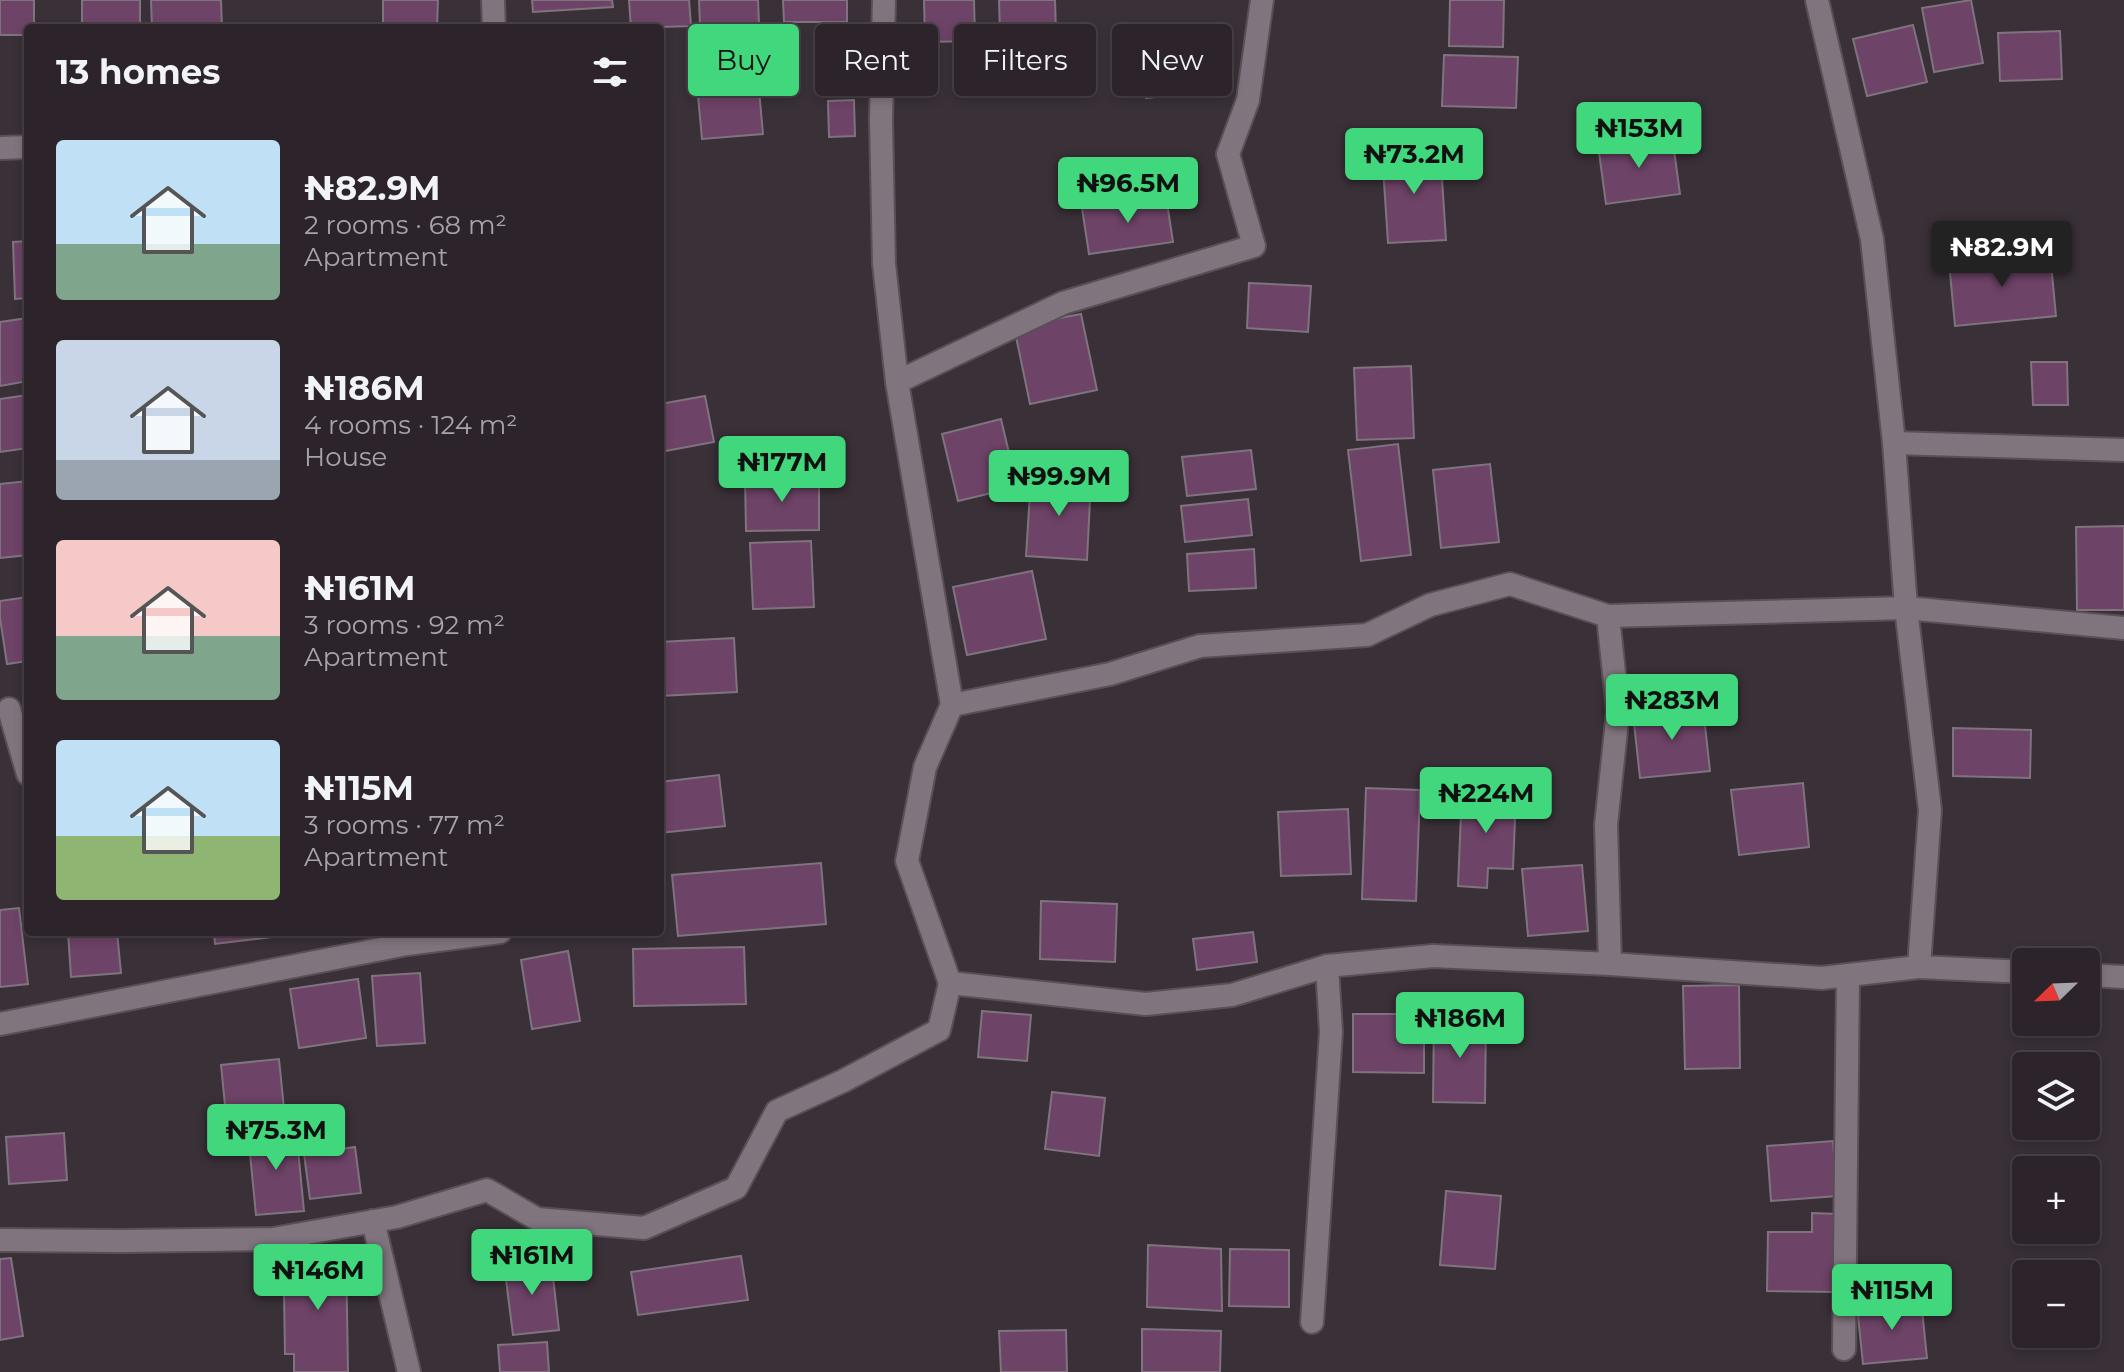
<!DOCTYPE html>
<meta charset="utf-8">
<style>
:root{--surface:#2c242a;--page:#342c32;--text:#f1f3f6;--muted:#a6a4a8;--line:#484147;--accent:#41d77c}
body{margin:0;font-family:Montserrat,sans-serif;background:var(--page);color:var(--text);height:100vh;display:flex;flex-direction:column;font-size:30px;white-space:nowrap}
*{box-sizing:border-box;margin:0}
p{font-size:26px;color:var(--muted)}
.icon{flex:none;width:44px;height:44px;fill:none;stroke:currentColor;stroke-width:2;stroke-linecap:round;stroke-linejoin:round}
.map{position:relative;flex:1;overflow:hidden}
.drawer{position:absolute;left:24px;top:24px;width:640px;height:912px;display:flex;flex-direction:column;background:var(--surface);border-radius:8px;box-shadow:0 4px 12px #0003,0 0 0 2px var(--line)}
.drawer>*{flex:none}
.guide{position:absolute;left:688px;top:24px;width:760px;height:72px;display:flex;gap:16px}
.needle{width:52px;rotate:247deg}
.tools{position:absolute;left:2012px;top:948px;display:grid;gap:16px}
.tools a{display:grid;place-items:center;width:88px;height:88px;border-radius:8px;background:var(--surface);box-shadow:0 4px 12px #0003,0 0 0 2px var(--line);font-size:40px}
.price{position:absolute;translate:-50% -68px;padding:0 18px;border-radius:8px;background:var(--accent);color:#111;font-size:26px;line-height:52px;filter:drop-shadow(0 2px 4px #0008)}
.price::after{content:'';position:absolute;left:50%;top:48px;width:24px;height:18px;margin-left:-12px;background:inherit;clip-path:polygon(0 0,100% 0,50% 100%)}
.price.selected{background:#222;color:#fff}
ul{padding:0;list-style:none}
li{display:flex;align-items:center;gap:24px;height:200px;padding:0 32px}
li span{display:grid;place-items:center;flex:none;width:224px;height:160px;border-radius:8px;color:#555}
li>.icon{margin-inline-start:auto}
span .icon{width:96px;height:96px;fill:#fffc;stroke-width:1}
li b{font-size:34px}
h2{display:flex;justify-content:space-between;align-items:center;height:96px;padding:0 32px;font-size:34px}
.tag{padding:0 28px;border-radius:8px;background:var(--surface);box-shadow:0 4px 12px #0003,0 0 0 2px var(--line);font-size:28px;line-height:72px}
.tag.selected{background:var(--accent);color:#111}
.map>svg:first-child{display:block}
.building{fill:#6d4367;stroke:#7f737d;stroke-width:2}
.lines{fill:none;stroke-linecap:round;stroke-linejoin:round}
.minor-casing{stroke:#585056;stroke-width:26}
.minor{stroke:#80747e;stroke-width:22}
</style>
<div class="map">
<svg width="2124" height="1372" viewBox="0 0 2124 1372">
<rect width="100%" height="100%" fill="#3a3038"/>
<!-- building -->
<g class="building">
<path d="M0,0h34v28h-6v7h-28z"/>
<rect x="82" y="0" width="58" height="28"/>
<path d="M151,0h70l1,28h-70z"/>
<path d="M383,0h55l-1,28h-54z"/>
<path d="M532,0h80l1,7 -80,5z"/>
<path d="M629,0h60l2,26 -60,2z"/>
<path d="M699,0h59l1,24 -59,1z"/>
<path d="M783,0h64v22h-63z"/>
<path d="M924,0h50l1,41 -50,1z"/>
<path d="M999,0h56l1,32 -56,2z"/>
<path d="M1450,0h54l-1,47 -54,-1z"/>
<path d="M1971,0l12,63 -49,9 -12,-64z"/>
<path d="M1913,25l14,57 -60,14 -14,-57z"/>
<path d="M1214,28l6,63 -74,7 -6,-63z"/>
<path d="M2060,31l2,48 -62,2 -2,-48z"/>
<path d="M1444,55l74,2 -2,51 -74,-2z"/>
<path d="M758,79l5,55 -61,5 -5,-54z"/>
<path d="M854,100l1,36 -26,1 -1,-36z"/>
<path d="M1672,135l8,59 -74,10 -8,-59z"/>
<path d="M1440,148l6,92 -58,3 -6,-91z"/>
<path d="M1166,196l7,46 -84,12 -7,-46z"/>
<path d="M28,241v57l-13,1 -2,-57z"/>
<path d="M2050,253l6,63 -101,10 -6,-64z"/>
<path d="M1249,283l62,3 -3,46 -61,-4z"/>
<path d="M1081,314l16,76 -67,14 -16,-77z"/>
<path d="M28,318v63l-28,5v-64z"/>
<path d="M2031,362h36l1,43h-35z"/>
<path d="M1411,366l3,72 -57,2 -3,-72z"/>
<path d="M28,395v53l-28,4v-53z"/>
<path d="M705,396l9,46 -54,10v-48z"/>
<path d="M1001,419l16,68 -59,14 -16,-67z"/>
<path d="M1398,444l13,111 -50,6 -13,-111z"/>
<path d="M1251,450l5,39 -69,7 -5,-39z"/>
<path d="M1490,464l9,78 -58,6 -8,-78z"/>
<path d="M745,477h74v53l-73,1z"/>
<path d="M1031,477l60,3 -4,80 -61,-4z"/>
<path d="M28,481v74l-28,3v-74z"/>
<path d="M1248,499l4,36 -67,7 -4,-36z"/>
<path d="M2124,526v84h-47l-1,-83z"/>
<path d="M811,541l3,66 -61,2 -3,-66z"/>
<path d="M1254,549l2,39 -67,3 -2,-37z"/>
<path d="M1032,571l14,68 -79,16 -14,-68z"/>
<path d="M28,597v64l-21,3 -7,-46v-17z"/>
<path d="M734,638l3,54 -77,4v-54z"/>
<path d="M1703,707l7,64 -70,7 -7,-64z"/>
<path d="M1953,728l78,2 -1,48 -77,-2z"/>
<path d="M719,775l6,51 -65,7v-51z"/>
<path d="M1803,783l6,64 -70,8 -8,-65z"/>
<path d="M1366,788l54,2 -4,111 -54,-2z"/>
<path d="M1462,789l54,4 -3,76 -25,-1 -1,20 -29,-2z"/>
<path d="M1348,809l3,65 -70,2 -3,-64z"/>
<path d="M821,863l5,61 -148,12 -6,-61z"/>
<path d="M1582,865l6,66 -60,5 -6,-67z"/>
<path d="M1041,901l76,3 -2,58 -75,-3z"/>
<path d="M19,908l9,76 -28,3v-77z"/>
<path d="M68,932h49l4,41 -50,4z"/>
<path d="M214,932h58l1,5 -58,7z"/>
<path d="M1253,932l4,30 -60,8 -4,-31z"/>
<path d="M744,947l2,57 -112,2 -1,-57z"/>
<path d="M568,951l12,70 -48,8 -11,-69z"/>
<path d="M420,973l5,70 -48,3 -5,-70z"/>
<path d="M358,979l8,59 -67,10 -9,-59z"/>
<path d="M1739,985l1,83 -55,1 -2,-83z"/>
<path d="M982,1011l49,4 -4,46 -49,-4z"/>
<path d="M1353,1014h71v59l-71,-1z"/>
<path d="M1434,1016l52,1 -1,86 -52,-1z"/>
<path d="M279,1059l6,60 -58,6 -6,-60z"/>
<path d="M1052,1092l53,6 -6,58 -54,-7z"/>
<path d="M296,1129l8,82 -48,4 -8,-82z"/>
<path d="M64,1133l3,47 -58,4 -3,-47z"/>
<path d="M1833,1141l4,55 -66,5 -4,-55z"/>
<path d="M355,1147l6,46 -51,6 -6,-45z"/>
<path d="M1446,1191l55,5 -6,73 -55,-4z"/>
<path d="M1812,1213l25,1v78l-70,-1 1,-59h44z"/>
<path d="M1148,1245l73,4 1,62 -75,-4z"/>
<path d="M1230,1249l59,1v57l-60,-1z"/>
<path d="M346,1251l2,121h-54v-18h-9l-1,-60h8l-1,-42z"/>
<path d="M741,1256l7,44 -110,15 -7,-43z"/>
<path d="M11,1258l12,78 -23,4v-81z"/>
<path d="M551,1259l8,71 -46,5 -9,-71z"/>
<path d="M1921,1300l6,58 -64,6 -6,-58z"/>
<path d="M1142,1329l79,2 -1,41h-78z"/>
<path d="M1066,1330l1,42h-66l-2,-41z"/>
<path d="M547,1342l2,30h-49l-2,-27z"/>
</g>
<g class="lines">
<!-- minor casing -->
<g class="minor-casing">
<g id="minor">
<path d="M493,0l1,28"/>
<path d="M884,0l-3,119 3,145 13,118 55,323 158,-31 90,-28 167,-11 63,-30 80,-21 98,32 10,95 -12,114 4,139"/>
<path d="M0,148l28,-1"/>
<path d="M897,382l166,-79 191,-57 -26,-92 20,-54 14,-100"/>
<path d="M1894,443l230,7"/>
<path d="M1608,616l298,-8 -12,-165 -22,-204 -55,-239"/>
<path d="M952,705l-27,62 -18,94 43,122 196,21 86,-9 95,-29 106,-10 177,8 212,14 97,-11"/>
<path d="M9,709l19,65"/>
<path d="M2026,972l-107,-5 11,-157 -24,-202 218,20"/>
<path d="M2086,975l38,2"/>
<path d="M0,1024l407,-80 93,-12"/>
<path d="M373,1221l36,151"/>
<path d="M0,1240l120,1 153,-2 124,-22 90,-27 50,29 107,9 92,-40 41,-77 66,-30 96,-51 11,-47"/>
<path d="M1312,1322l19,-290 -4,-66"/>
<path d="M1844,1349l4,-374"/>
</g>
</g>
<!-- minor -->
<use href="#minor" class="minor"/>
</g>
</svg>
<div class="tools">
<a><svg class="needle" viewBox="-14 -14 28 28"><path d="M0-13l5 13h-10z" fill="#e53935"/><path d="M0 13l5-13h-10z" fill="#a6a4a8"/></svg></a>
<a><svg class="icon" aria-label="layers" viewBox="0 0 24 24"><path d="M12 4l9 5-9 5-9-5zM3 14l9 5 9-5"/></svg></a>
<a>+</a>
<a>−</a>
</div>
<b class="price" style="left:1639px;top:170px">₦153M</b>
<b class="price" style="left:1414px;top:196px">₦73.2M</b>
<b class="price" style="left:1128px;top:225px">₦96.5M</b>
<b class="price selected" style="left:2002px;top:289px">₦82.9M</b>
<b class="price" style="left:782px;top:504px">₦177M</b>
<b class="price" style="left:1059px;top:518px">₦99.9M</b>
<b class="price" style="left:1672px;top:742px">₦283M</b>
<b class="price" style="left:1486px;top:835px">₦224M</b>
<b class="price" style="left:1460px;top:1060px">₦186M</b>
<b class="price" style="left:276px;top:1172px">₦75.3M</b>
<b class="price" style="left:532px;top:1297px">₦161M</b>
<b class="price" style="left:318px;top:1312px">₦146M</b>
<b class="price" style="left:1892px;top:1332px">₦115M</b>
<div class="guide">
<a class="tag selected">Buy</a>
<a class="tag">Rent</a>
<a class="tag">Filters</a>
<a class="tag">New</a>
</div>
<section class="drawer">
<h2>13 homes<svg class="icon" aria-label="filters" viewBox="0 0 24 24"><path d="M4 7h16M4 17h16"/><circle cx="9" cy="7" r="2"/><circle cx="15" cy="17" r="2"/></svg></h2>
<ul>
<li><span style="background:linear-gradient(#bfe0f5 65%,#7fa58c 0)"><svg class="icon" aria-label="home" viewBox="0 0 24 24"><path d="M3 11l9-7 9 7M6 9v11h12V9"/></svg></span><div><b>₦82.9M</b><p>2 rooms · 68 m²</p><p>Apartment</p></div></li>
<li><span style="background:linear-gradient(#c9d6e8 75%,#9aa5b1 0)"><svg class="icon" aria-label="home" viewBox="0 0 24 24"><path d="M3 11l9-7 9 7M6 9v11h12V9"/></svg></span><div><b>₦186M</b><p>4 rooms · 124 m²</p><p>House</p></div></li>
<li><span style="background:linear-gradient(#f6c9c9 60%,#7fa58c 0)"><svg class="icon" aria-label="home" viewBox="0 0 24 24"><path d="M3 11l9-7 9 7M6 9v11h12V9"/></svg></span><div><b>₦161M</b><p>3 rooms · 92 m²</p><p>Apartment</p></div></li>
<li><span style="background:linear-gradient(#bfe0f5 60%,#8fb573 0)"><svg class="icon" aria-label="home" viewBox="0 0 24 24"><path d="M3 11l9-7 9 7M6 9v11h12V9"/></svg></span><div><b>₦115M</b><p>3 rooms · 77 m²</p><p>Apartment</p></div></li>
</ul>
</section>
</div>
